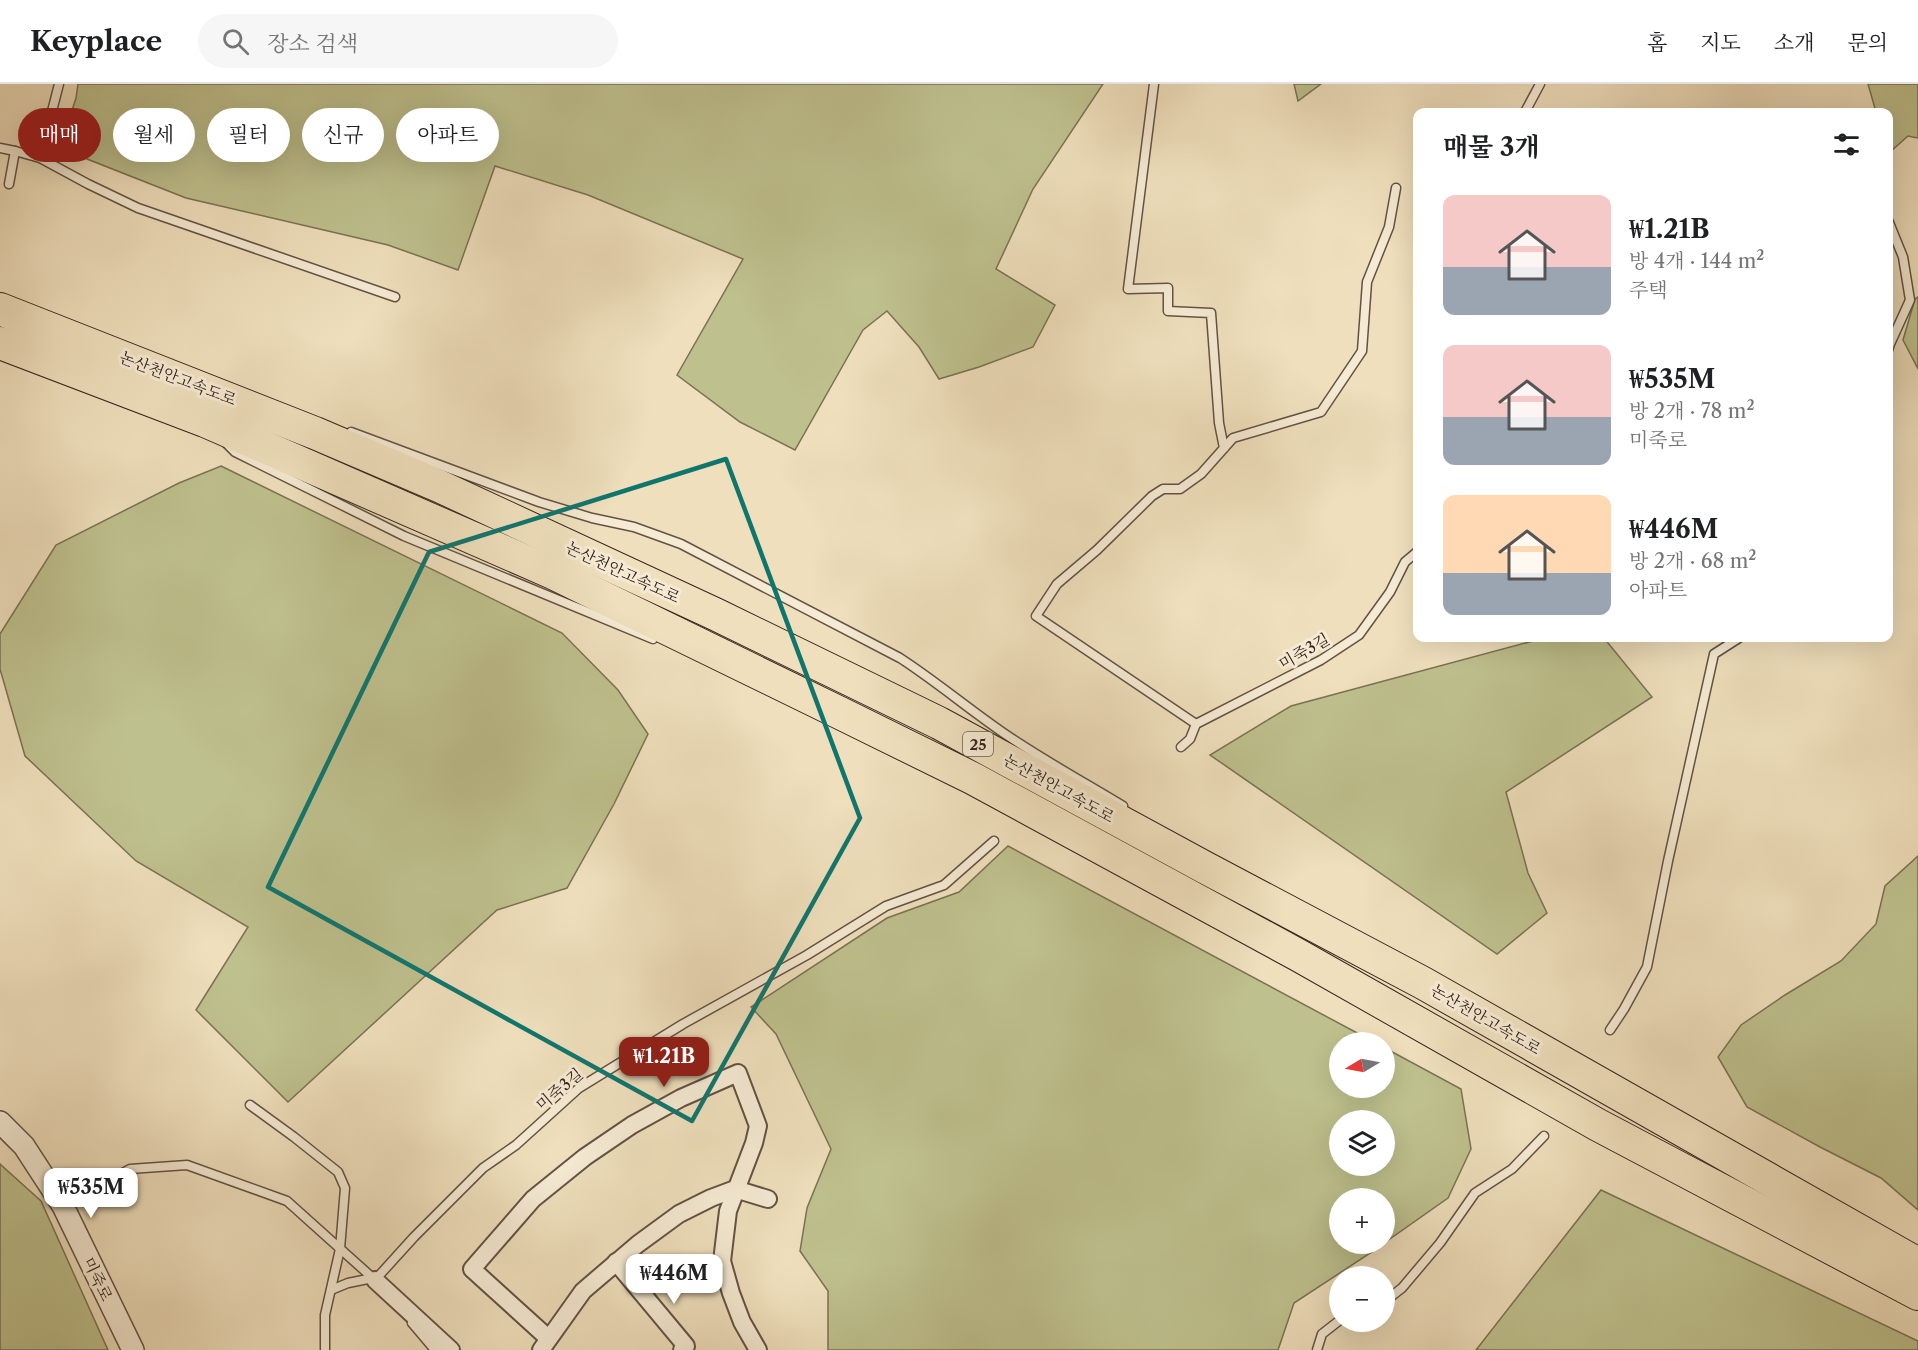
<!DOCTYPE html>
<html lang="ko">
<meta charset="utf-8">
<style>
:root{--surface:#fff;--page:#f6f6f6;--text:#202124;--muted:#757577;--line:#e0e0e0;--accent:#8f2418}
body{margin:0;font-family:"Libre Caslon Text","Noto Serif KR",serif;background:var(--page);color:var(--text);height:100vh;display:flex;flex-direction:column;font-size:22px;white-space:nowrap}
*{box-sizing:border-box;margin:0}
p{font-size:20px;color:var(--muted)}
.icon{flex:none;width:33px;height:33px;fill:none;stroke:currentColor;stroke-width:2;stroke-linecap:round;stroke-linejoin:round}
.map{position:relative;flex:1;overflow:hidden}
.panel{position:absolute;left:1413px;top:24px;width:480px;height:534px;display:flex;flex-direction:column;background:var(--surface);border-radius:12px;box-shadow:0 6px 24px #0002}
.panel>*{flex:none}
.guide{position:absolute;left:18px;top:24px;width:570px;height:54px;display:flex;gap:12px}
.needle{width:39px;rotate:260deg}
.buttons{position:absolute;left:1329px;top:948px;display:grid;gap:12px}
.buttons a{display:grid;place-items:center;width:66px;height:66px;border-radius:50%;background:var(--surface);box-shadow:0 6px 24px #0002;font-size:30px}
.price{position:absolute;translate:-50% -51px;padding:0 14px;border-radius:12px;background:#fff;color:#222;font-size:20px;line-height:39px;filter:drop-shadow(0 2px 3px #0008)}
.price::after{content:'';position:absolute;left:50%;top:36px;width:18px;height:14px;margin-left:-9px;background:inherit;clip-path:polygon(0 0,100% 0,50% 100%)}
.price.active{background:var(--accent);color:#fff}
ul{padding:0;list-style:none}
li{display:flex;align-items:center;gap:18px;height:150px;padding:0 30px}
li span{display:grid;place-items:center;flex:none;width:168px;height:120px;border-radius:12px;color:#555}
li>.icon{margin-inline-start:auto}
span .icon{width:72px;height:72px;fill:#fffc;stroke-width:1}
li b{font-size:26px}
h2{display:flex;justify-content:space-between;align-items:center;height:72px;padding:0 30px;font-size:26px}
.pill{padding:0 21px;border-radius:27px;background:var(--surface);box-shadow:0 6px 24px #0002;font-size:21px;line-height:54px}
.pill.active{background:var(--accent);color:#fff}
header{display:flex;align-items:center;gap:36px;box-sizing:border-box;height:84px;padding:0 30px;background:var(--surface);border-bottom:2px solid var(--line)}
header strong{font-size:28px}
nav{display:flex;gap:33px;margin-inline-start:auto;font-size:21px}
.search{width:420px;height:54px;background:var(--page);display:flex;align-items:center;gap:15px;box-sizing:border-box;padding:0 21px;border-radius:33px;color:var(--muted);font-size:22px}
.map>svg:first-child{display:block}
.green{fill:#bec08d;stroke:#7a7254;stroke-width:1.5;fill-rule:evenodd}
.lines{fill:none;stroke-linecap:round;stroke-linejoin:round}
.service-casing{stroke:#645244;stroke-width:11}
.minor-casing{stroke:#645244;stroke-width:20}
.tertiary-casing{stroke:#645244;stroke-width:24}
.motorway-casing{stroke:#36231c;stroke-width:34}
.service{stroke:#f5ead3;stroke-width:8}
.minor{stroke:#f5ead3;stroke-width:16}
.tertiary{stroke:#f5ead3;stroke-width:21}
.motorway{stroke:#efdfbc;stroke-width:32}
.marked{fill:none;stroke:#0f766e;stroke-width:4.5;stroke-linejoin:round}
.labels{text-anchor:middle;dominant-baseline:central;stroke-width:6;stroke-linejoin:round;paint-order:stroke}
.shield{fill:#f5ead3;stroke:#6f5f53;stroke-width:1.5}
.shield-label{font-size:15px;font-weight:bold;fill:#36231c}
.street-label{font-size:16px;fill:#36231c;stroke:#f5ead3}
</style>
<header>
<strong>Keyplace</strong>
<div class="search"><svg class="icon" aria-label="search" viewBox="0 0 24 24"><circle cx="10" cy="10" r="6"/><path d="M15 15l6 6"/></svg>장소 검색</div>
<nav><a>홈</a><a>지도</a><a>소개</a><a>문의</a></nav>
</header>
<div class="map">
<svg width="1918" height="1266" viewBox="0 0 1918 1266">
<rect width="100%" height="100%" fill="#efdfbc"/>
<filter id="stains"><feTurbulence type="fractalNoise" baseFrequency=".00333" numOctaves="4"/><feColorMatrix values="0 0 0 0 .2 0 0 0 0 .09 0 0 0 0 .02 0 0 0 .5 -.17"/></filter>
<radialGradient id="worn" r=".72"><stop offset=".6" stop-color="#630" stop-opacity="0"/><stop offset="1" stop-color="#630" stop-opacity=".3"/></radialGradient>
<!-- green -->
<g class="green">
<path d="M78,0h1025l-70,105 -37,80 59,36 -22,42 -54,20 -40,12 -20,-32 -32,-36 -24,19 -68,120 -55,-28 -63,-47 66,-116 -155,-64 -93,-29 -37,104 -70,-25 -202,-47 -104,-41 -19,-19 13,-40z"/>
<path d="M1294,0h27l-23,17z"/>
<path d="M1868,0h50v54l-10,-2 -18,16 -2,-5v-35h-12z"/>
<path d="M1918,213v72l-15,-29 12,-41z"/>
<path d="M221,382l341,167 56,57 30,44 -34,70 -47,84 -70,22 -209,192 -92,-92 52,-83 -112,-66 -111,-105 -25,-87v-35l56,-89 123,-62z"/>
<path d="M1544,554h60l48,59 -146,95 22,81 19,40 -50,41 -287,-199 81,-49z"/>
<path d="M1008,762l366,196h-34v46h44l1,-40 76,41 10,60 -23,49 -64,45v-45h-44v46h44l-90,59 -16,47h-450v-59l-28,-40 7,-43 24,-59 -55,-115 -25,-27 136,-89 72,-26zM1340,1036h44v46h-44z"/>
<path d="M1918,772v354l-37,-32 -61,-31 -73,-40 -29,-50 23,-32 44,-30 56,-34 35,-37 9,-38z"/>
<path d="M0,1080l41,37 67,149h-108z"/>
<path d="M1601,1106l317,151v9h-442z"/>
</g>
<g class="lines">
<!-- service casing -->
<g class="service-casing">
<g id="service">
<path d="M1154,0l-26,205 40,-1v23l43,2 8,110 5,25"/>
<path d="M1525,28l15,-28"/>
<path d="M0,64l15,3"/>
<path d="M40,74l48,26 50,24 257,89"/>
<path d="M9,100l6,-33 25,7 19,-74"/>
<path d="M1888,136l15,37 7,43 -20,44 -2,6"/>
<path d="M351,348l188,70 53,16 42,9 47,17 219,114c37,24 71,53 108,78 37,25 77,47 115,70"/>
<path d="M226,359l9,9 169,84 249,103"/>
<path d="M1196,640l-160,-108 21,-32 40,-34 55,-54 11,-7h17l21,-15 32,-36 88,-26 41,-61 5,-69 22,-55 7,-39"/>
<path d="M1181,663l9,-8 6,-15 125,-64 38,-25 31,-43 15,-30 13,-11"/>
<path d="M1610,946l14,-21 23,-42 21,-106 46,-207 25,-16"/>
<path d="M250,1021l44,32 44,35 7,16 -5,61 -15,66v35"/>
<path d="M64,1121l66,-36 57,-4 100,36 88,79"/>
<path d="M376,1198l-1,-2 39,-43 69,-69 33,-23 63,-57 104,-64 124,-69 79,-49 58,-21 50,-44"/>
<path d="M331,1206l17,-7 25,-5"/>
<path d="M1384,1218l18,-14 38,-45 35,-50 37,-24 32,-33"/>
<path d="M412,1239l23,27"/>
<path d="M1317,1266l5,-16 18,-14"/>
</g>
</g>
<!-- minor casing -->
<g class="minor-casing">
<g id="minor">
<path d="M616,1178l70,84 -4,4"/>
<path d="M375,1196l76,70"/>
<path d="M548,1254l-76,-69 61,-70 52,-42 47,-32 49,-27 57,-25 20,53 -4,17 -26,68 -6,50 9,32 11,29 16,28"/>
<path d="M541,1266l42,-59 55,-47 41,-30 32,-16 24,-9 33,10"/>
</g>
</g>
<!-- tertiary casing -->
<g class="tertiary-casing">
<path id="tertiary" d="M0,1038l24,24 39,60 70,144"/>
</g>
<!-- motorway casing -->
<g class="motorway-casing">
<g id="motorway">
<path d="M0,225l315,124 124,53 276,128 224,109 265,144 219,116 495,281"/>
<path d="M0,259l205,78 348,152 285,139 136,67 324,176 300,170 320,169"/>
</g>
</g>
<!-- service -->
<use href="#service" class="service"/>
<!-- minor -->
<use href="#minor" class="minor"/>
<!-- tertiary -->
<use href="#tertiary" class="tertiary"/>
<!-- motorway -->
<use href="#motorway" class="motorway"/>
</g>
<!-- marked area -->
<path class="marked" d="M726,375l134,359 -168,303 -424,-234 161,-335z"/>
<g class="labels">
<!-- shield labels -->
<rect class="shield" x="963" y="648" width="30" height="24" rx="4.5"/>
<g class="shield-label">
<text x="978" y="660">25</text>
</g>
<!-- street labels -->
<g class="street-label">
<text transform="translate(178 294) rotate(21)">논산천안고속도로</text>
<text transform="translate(623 488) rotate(25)">논산천안고속도로</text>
<text transform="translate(1304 567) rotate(-30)">미죽3길</text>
<text transform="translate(1059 704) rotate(29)">논산천안고속도로</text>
<text transform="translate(1486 935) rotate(30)">논산천안고속도로</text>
<text transform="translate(559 1005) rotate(-40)">미죽3길</text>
<text transform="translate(98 1195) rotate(64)">미죽로</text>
</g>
</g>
<rect width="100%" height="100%" filter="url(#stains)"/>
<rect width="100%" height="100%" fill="url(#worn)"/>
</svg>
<div class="buttons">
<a><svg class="needle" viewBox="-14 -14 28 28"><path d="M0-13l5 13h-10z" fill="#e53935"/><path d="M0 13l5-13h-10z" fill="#757577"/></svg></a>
<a><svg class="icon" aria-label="layers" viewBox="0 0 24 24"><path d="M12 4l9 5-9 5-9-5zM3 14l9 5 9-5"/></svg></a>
<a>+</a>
<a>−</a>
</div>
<b class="price active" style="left:664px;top:1004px">₩1.21B</b>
<b class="price" style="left:91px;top:1135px">₩535M</b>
<b class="price" style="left:674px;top:1221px">₩446M</b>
<div class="guide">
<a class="pill active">매매</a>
<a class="pill">월세</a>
<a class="pill">필터</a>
<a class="pill">신규</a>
<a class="pill">아파트</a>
</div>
<section class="panel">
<h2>매물 3개<svg class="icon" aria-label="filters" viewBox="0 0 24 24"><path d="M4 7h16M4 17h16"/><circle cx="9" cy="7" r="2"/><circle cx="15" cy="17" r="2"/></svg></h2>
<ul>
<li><span style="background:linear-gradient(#f6c9c9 60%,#9aa5b1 0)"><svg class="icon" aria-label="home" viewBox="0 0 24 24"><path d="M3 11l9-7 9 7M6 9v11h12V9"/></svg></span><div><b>₩1.21B</b><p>방 4개 · 144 m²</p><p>주택</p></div></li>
<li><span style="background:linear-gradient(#f6c9c9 60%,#9aa5b1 0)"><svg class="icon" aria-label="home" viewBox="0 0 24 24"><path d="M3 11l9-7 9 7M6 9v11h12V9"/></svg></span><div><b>₩535M</b><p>방 2개 · 78 m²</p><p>미죽로</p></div></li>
<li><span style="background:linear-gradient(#ffd9b3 65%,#9aa5b1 0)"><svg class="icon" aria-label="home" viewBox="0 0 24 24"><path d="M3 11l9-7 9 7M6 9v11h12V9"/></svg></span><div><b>₩446M</b><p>방 2개 · 68 m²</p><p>아파트</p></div></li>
</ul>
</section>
</div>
